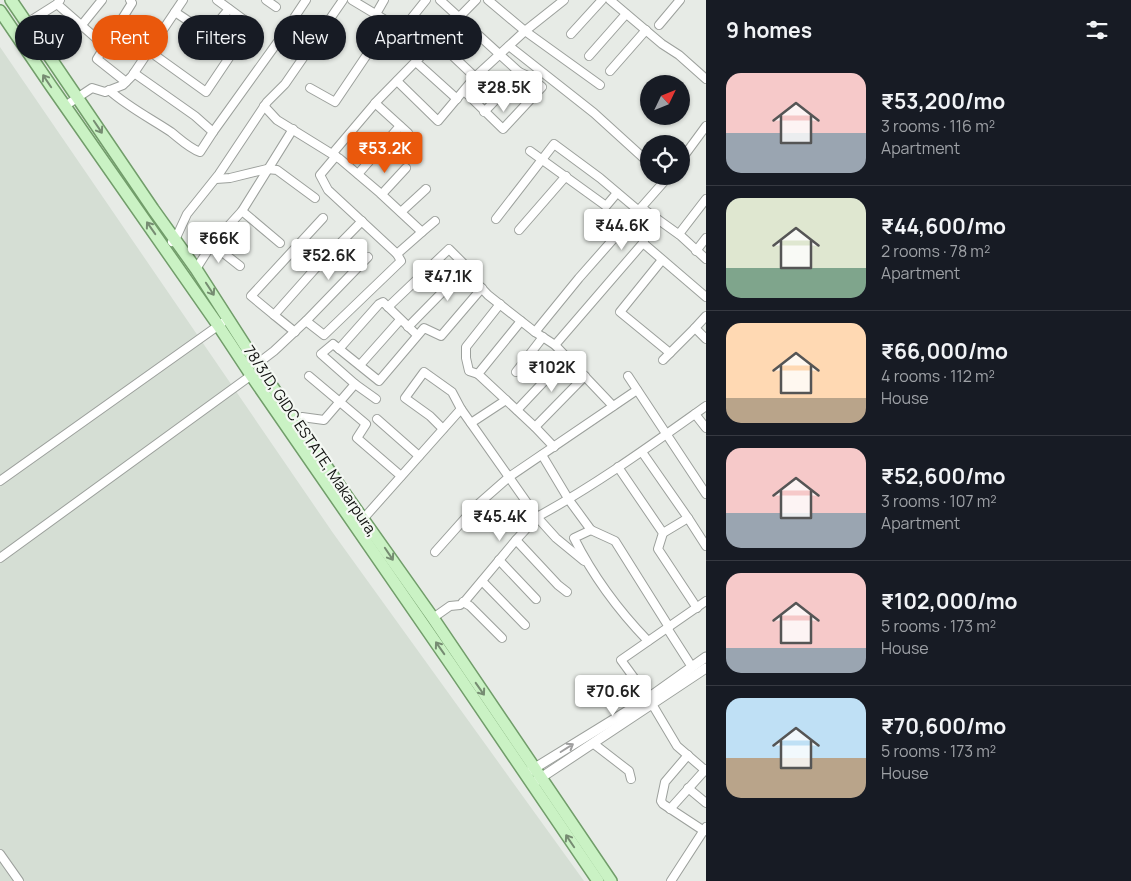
<!DOCTYPE html>
<meta charset="utf-8">
<style>
:root{--surface:#171b24;--page:#242831;--text:#f1f3f6;--muted:#9ea1a6;--line:#363941;--accent:#ea580c}
body{margin:0;font-family:Manrope,sans-serif;background:var(--page);color:var(--text);height:100vh;display:flex;flex-direction:column;font-size:19px;white-space:nowrap}
*{box-sizing:border-box;margin:0}
p{font-size:16px;color:var(--muted)}
.icon{flex:none;width:28px;height:28px;fill:none;stroke:currentColor;stroke-width:2;stroke-linecap:round;stroke-linejoin:round}
.map{position:relative;flex:1;overflow:hidden}
.details{display:flex;flex-direction:column;background:var(--surface);width:425px}
.details>*{flex:none}
.hud{position:absolute;left:15px;top:15px;width:475px;height:45px;display:flex;gap:10px}
.needle{width:32px;rotate:47deg}
.buttons{position:absolute;left:640px;top:75px;display:grid;gap:10px}
.buttons a{display:grid;place-items:center;width:50px;height:50px;border-radius:50%;background:var(--surface);box-shadow:0 1px 4px #0004;font-size:25px}
.price{position:absolute;translate:-50% -42px;padding:0 11px;border-radius:5px;background:#fff;color:#222;font-size:16px;line-height:32px;filter:drop-shadow(0 1px 2px #0008)}
.price::after{content:'';position:absolute;left:50%;top:30px;width:15px;height:11px;margin-left:-8px;background:inherit;clip-path:polygon(0 0,100% 0,50% 100%)}
.price.on{background:var(--accent);color:#fff}
ul{padding:0;list-style:none}
li{display:flex;align-items:center;gap:15px;height:125px;padding:0 20px}
li+li{border-top:1px solid var(--line)}
li span{display:grid;place-items:center;flex:none;width:140px;height:100px;border-radius:15px;color:#555}
li>.icon{margin-inline-start:auto}
span .icon{width:60px;height:60px;fill:#fffc;stroke-width:1}
li b{font-size:21px}
h2{display:flex;justify-content:space-between;align-items:center;height:60px;padding:0 20px;font-size:21px}
.tag{padding:0 18px;border-radius:22px;background:var(--surface);box-shadow:0 1px 4px #0004;font-size:18px;line-height:45px}
.tag.on{background:var(--accent);color:#fff}
main{display:flex;flex:1;min-height:0}
.map>svg:first-child{display:block}
.built{fill:#d5ded4}
.lines{fill:none;stroke-linecap:round;stroke-linejoin:round}
.minor-casing{stroke:#9ca09c;stroke-width:10}
.tertiary-casing{stroke:#9ca09c;stroke-width:11}
.primary-casing{stroke:#719d6a;stroke-width:14}
.minor{stroke:#fff;stroke-width:8}
.tertiary{stroke:#fff;stroke-width:9}
.primary{stroke:#caf2c4;stroke-width:11}
.oneway{stroke:#768c72}
.oneway2{stroke:#9f9f9f}
.labels{text-anchor:middle;dominant-baseline:central;stroke-width:4.5;stroke-linejoin:round;paint-order:stroke}
.street-label{font-size:15px;fill:#0f100e;stroke:#f4f8f3}
</style>
<main>
<div class="map">
<svg width="706" height="881" viewBox="0 0 706 881">
<rect width="100%" height="100%" fill="#e7ebe6"/>
<!-- built -->
<path class="built" d="M0,47l333,486 251,348h-584z"/>
<g class="lines">
<!-- minor casing -->
<g class="minor-casing">
<g id="minor">
<path d="M266,0l10,7"/>
<path d="M306,0l-24,36 26,15"/>
<path d="M352,0l50,30 24,-30"/>
<path d="M440,0l79,72 -12,16 -23,24"/>
<path d="M564,0l-39,31 75,54"/>
<path d="M610,0l52,44 17,11 27,24"/>
<path d="M57,4l48,42"/>
<path d="M175,12l33,22 21,-25"/>
<path d="M376,14l8,-14"/>
<path d="M27,23l30,-19 3,-4"/>
<path d="M659,25l21,-25"/>
<path d="M81,26l21,-26"/>
<path d="M571,34l31,-34"/>
<path d="M437,41l38,36"/>
<path d="M509,46l85,67 55,50"/>
<path d="M149,51l57,41 45,-67 -34,-25"/>
<path d="M589,56l37,-42"/>
<path d="M416,62l41,37"/>
<path d="M610,71l36,-41"/>
<path d="M397,81l41,40 37,-44 50,-46 -37,-31"/>
<path d="M126,82l-29,-23 35,-56 -2,-3"/>
<path d="M310,88l25,14 54,-80"/>
<path d="M109,90c19,17 41,28 62,42 9,7 18,16 29,20l13,-20 -18,-16 -61,-43"/>
<path d="M464,91l39,38 39,-42 -14,-11 -9,-4"/>
<path d="M375,103l33,30"/>
<path d="M65,106l27,-18 13,4 18,-7 9,-9 51,-76"/>
<path d="M264,106l13,14 63,39 40,34 42,39 13,-11"/>
<path d="M213,132l69,-96"/>
<path d="M530,151l76,55 11,-13"/>
<path d="M332,154l45,-53 99,-101"/>
<path d="M336,156l-16,19 8,15 69,64"/>
<path d="M681,160l25,-34"/>
<path d="M358,174l42,-48"/>
<path d="M216,179l14,-1 37,-9 10,1 38,28"/>
<path d="M382,194l24,-26"/>
<path d="M642,208l39,28 25,23"/>
<path d="M242,211l51,-82"/>
<path d="M401,212l25,-23"/>
<path d="M496,219l58,-75 46,34 39,33"/>
<path d="M631,220l16,13 -4,10"/>
<path d="M519,230l47,-54"/>
<path d="M679,234l27,-35"/>
<path d="M172,242l3,-2 12,-26 32,-40 48,-72 18,-18 58,-84"/>
<path d="M212,244l28,22"/>
<path d="M696,251l10,-13"/>
<path d="M662,260l-42,52 50,41"/>
<path d="M196,269l16,-25 30,-33 38,32"/>
<path d="M388,307l61,-58 18,18 6,12 15,16 47,37 44,-54 90,-102"/>
<path d="M274,315l-23,-19 72,-78"/>
<path d="M706,316l-11,12 11,11"/>
<path d="M306,321l62,-64"/>
<path d="M521,321l-43,53 57,53 19,20"/>
<path d="M408,327l59,-60"/>
<path d="M295,332l-21,-17 40,-45 48,-49"/>
<path d="M535,332l20,13 88,-102 63,54"/>
<path d="M555,345l58,61"/>
<path d="M339,349l40,-45 4,-2 34,33"/>
<path d="M663,360l32,-32"/>
<path d="M257,364l17,-13 32,-30 18,14 77,-74 -4,-7 25,-22"/>
<path d="M360,365l40,-45"/>
<path d="M516,372l27,-35"/>
<path d="M478,374l-9,-3 -3,-13v-11l34,-43"/>
<path d="M309,376l57,48 -9,14 44,38"/>
<path d="M628,376l78,118"/>
<path d="M355,384l21,15"/>
<path d="M517,410l50,-53"/>
<path d="M695,414l11,14"/>
<path d="M295,419l7,-2 22,3 31,-36 -34,-30 12,-10 46,37 45,-53 17,8 41,-48"/>
<path d="M377,419l42,37"/>
<path d="M471,423l35,-23"/>
<path d="M535,427l50,-51"/>
<path d="M443,429l-13,-13 -25,-18 19,-26 28,20 9,17"/>
<path d="M642,452l46,66"/>
<path d="M542,455l27,45 22,30 24,11 54,86"/>
<path d="M618,467l45,66 -5,16 39,59"/>
<path d="M0,481l222,-158"/>
<path d="M364,518l97,-109 76,108c59,-32 114,-72 169,-111"/>
<path d="M591,530l-17,8c19,38 45,73 74,103"/>
<path d="M663,533l25,-15 18,28"/>
<path d="M516,540l21,-23 19,21 28,23"/>
<path d="M435,552l41,-46 33,-29 128,-87"/>
<path d="M0,558l253,-184"/>
<path d="M499,560l37,39"/>
<path d="M482,581l43,44"/>
<path d="M463,602l7,4 32,32"/>
<path d="M433,618l17,-12 10,-1 5,-4 51,-61 42,45 9,7"/>
<path d="M667,628l25,39"/>
<path d="M649,704l-4,-11 -24,-33 85,-59"/>
<path d="M652,704l25,42 29,25"/>
<path d="M594,744l35,27 2,8"/>
<path d="M688,755l-23,27 -4,19 2,3 41,27"/>
<path d="M688,788l18,15"/>
<path d="M670,809l36,-40"/>
<path d="M0,854l19,27"/>
<path d="M671,881l35,-54"/>
</g>
</g>
<!-- tertiary casing -->
<g class="tertiary-casing">
<g id="tertiary">
<path d="M530,771l117,-72 59,-42"/>
<path d="M536,781l170,-113"/>
</g>
</g>
<!-- primary casing -->
<g class="primary-casing">
<g id="primary">
<path d="M11,0l142,209 43,60 61,95 84,124 92,130 178,263"/>
<path d="M0,11l51,75 167,239 33,50 203,294 144,212"/>
</g>
</g>
<!-- minor -->
<use href="#minor" class="minor"/>
<!-- tertiary -->
<use href="#tertiary" class="tertiary"/>
<!-- primary -->
<use href="#primary" class="primary"/>
</g>
<!-- one-way arrows -->
<defs><path id="oneway-shaft" d="M-6 0H5M1.5-3L5.5 0L1.5 3" fill="none" stroke-width="1.6" stroke-linecap="round" stroke-linejoin="round" transform="scale(1.25)"/></defs>
<g class="oneway">
<use href="#oneway-shaft" transform="translate(47 81) rotate(-124)"/>
<use href="#oneway-shaft" transform="translate(98 127) rotate(56)"/>
<use href="#oneway-shaft" transform="translate(151 228) rotate(-125)"/>
<use href="#oneway-shaft" transform="translate(210 289) rotate(57)"/>
<use href="#oneway-shaft" transform="translate(389 554) rotate(56)"/>
<use href="#oneway-shaft" transform="translate(440 648) rotate(-125)"/>
<use href="#oneway-shaft" transform="translate(480 689) rotate(55)"/>
<use href="#oneway-shaft" transform="translate(570 841) rotate(-124)"/>
</g>
<use class="oneway2" href="#oneway-shaft" transform="translate(567 748) rotate(-32)"/>
<g class="labels">
<!-- street labels -->
<g class="street-label">
<text transform="translate(311 441) rotate(56)">78/3/D, GIDC ESTATE, Makarpura,</text>
</g>
</g>
</svg>
<div class="buttons">
<a><svg class="needle" viewBox="-14 -14 28 28"><path d="M0-13l5 13h-10z" fill="#e53935"/><path d="M0 13l5-13h-10z" fill="#9ea1a6"/></svg></a>
<a><svg class="icon" aria-label="locate" viewBox="0 0 24 24"><circle cx="12" cy="12" r="6"/><path d="M12 2v4M12 18v4M2 12h4M18 12h4"/></svg></a>
</div>
<b class="price" style="left:504px;top:113px">₹28.5K</b>
<b class="price on" style="left:385px;top:174px">₹53.2K</b>
<b class="price" style="left:622px;top:251px">₹44.6K</b>
<b class="price" style="left:219px;top:264px">₹66K</b>
<b class="price" style="left:329px;top:281px">₹52.6K</b>
<b class="price" style="left:448px;top:302px">₹47.1K</b>
<b class="price" style="left:552px;top:393px">₹102K</b>
<b class="price" style="left:500px;top:542px">₹45.4K</b>
<b class="price" style="left:613px;top:717px">₹70.6K</b>
<div class="hud">
<a class="tag">Buy</a>
<a class="tag on">Rent</a>
<a class="tag">Filters</a>
<a class="tag">New</a>
<a class="tag">Apartment</a>
</div>
</div>
<section class="details">
<h2>9 homes<svg class="icon" aria-label="filters" viewBox="0 0 24 24"><path d="M4 7h16M4 17h16"/><circle cx="9" cy="7" r="2"/><circle cx="15" cy="17" r="2"/></svg></h2>
<ul>
<li><span style="background:linear-gradient(#f6c9c9 60%,#9aa5b1 0)"><svg class="icon" aria-label="home" viewBox="0 0 24 24"><path d="M3 11l9-7 9 7M6 9v11h12V9"/></svg></span><div><b>₹53,200/mo</b><p>3 rooms · 116 m²</p><p>Apartment</p></div></li>
<li><span style="background:linear-gradient(#dfe7d0 70%,#7fa58c 0)"><svg class="icon" aria-label="home" viewBox="0 0 24 24"><path d="M3 11l9-7 9 7M6 9v11h12V9"/></svg></span><div><b>₹44,600/mo</b><p>2 rooms · 78 m²</p><p>Apartment</p></div></li>
<li><span style="background:linear-gradient(#ffd9b3 75%,#b9a48a 0)"><svg class="icon" aria-label="home" viewBox="0 0 24 24"><path d="M3 11l9-7 9 7M6 9v11h12V9"/></svg></span><div><b>₹66,000/mo</b><p>4 rooms · 112 m²</p><p>House</p></div></li>
<li><span style="background:linear-gradient(#f6c9c9 65%,#9aa5b1 0)"><svg class="icon" aria-label="home" viewBox="0 0 24 24"><path d="M3 11l9-7 9 7M6 9v11h12V9"/></svg></span><div><b>₹52,600/mo</b><p>3 rooms · 107 m²</p><p>Apartment</p></div></li>
<li><span style="background:linear-gradient(#f6c9c9 75%,#9aa5b1 0)"><svg class="icon" aria-label="home" viewBox="0 0 24 24"><path d="M3 11l9-7 9 7M6 9v11h12V9"/></svg></span><div><b>₹102,000/mo</b><p>5 rooms · 173 m²</p><p>House</p></div></li>
<li><span style="background:linear-gradient(#bfe0f5 60%,#b9a48a 0)"><svg class="icon" aria-label="home" viewBox="0 0 24 24"><path d="M3 11l9-7 9 7M6 9v11h12V9"/></svg></span><div><b>₹70,600/mo</b><p>5 rooms · 173 m²</p><p>House</p></div></li>
</ul>
</section>
</main>
